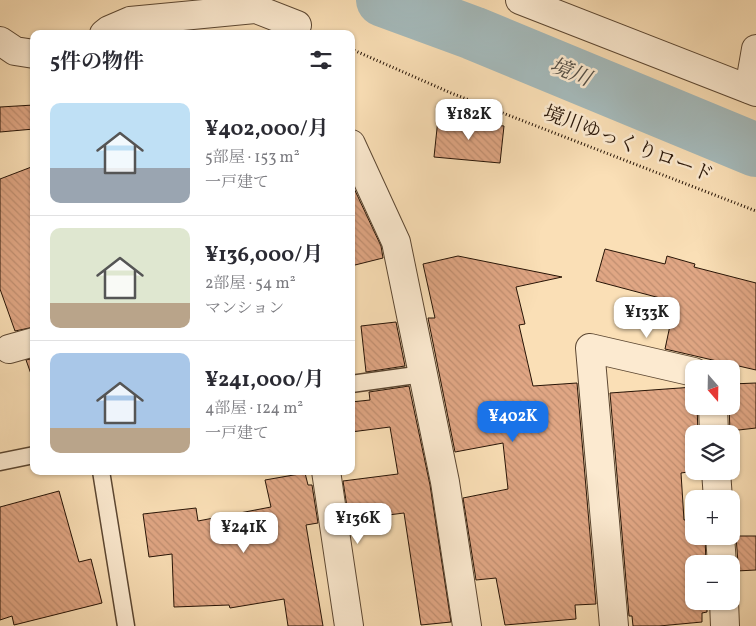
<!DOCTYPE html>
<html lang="ja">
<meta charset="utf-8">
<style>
:root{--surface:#fff;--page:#f7f7f7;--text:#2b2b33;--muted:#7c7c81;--line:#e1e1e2;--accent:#1a73e8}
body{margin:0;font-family:Vollkorn,"Noto Serif JP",serif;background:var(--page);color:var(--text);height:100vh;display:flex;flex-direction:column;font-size:19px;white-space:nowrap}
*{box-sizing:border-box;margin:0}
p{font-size:16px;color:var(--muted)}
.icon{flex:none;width:28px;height:28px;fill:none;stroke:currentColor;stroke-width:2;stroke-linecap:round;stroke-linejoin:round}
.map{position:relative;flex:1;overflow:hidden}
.sheet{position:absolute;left:30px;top:30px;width:325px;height:445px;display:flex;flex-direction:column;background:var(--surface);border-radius:10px;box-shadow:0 1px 4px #0004}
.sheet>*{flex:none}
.needle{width:32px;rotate:160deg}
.buttons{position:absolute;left:685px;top:360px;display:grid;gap:10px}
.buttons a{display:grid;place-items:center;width:55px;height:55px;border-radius:10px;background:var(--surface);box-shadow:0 1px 4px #0004;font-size:25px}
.price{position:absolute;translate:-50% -42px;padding:0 11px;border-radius:10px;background:#fff;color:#222;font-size:16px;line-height:32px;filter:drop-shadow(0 1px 2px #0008)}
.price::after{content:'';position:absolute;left:50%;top:30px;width:15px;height:11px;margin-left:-8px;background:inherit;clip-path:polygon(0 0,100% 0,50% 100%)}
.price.active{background:var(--accent);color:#fff}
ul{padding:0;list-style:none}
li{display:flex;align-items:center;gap:15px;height:125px;padding:0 20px}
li+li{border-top:1px solid var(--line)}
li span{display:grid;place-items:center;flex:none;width:140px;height:100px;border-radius:10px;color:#555}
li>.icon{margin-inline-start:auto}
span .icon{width:60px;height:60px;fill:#fffc;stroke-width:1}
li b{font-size:21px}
h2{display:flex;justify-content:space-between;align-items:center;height:60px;padding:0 20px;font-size:21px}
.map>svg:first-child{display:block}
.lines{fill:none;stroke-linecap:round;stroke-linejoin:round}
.river{stroke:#a4b9ba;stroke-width:54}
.building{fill:url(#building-back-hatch);stroke:#271406}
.lane-casing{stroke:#5c4732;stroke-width:19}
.street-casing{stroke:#5c4732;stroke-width:30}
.path{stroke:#271406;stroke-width:3;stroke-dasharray:1 2.5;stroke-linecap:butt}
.lane{stroke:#fcead0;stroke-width:16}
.street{stroke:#fcead0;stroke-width:28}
.labels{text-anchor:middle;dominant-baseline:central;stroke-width:5;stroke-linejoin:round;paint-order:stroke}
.street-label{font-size:20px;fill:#271406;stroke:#fcead0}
.water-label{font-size:21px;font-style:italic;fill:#534e45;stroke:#fcead0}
</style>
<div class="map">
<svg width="756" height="626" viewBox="0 0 756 626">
<defs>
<pattern id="building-back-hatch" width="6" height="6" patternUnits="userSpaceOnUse" patternTransform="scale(1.25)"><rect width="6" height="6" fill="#e0a684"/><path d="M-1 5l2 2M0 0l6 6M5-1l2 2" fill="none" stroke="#c08e70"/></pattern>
</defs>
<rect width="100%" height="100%" fill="#fadfb6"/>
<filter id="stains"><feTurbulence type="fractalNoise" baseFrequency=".004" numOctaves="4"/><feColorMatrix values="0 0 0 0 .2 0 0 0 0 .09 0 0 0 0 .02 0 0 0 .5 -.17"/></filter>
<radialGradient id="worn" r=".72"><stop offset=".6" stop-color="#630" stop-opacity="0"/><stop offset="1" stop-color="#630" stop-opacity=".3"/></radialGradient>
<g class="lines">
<!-- river -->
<path class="river" d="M383,0l90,33 283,117"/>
</g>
<!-- building -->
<g class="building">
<path d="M34,105v24l-34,3v-25z"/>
<path d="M438,119l66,7 -4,37 -66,-6z"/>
<path d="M34,166v161l-19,4 -15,-42v-110z"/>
<path d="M351,182l30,64 2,12 -32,8z"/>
<path d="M605,249l60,15 2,-8 28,8 -1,3 62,16v87l-91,-21 10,-47 -79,-21z"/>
<path d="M458,256l104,21 -46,10 9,37 -6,1 14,61 44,-3 19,221 -21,1 1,14 -71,6 -9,-47 -20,2 -13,-82 45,-9 -5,-46 -48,9 -27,-134h7l-12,-54z"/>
<path d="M396,322l9,44 -39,6 -5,-46z"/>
<path d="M34,358v15l-3,1 -5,-14z"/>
<path d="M756,383v45l-26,3 -1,-25h2v-22z"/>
<path d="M409,386l21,99 21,137 -30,3 -17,-112 -55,7 -6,-39 55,-7 -8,-47 -39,5v-30l19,-2 -1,-8z"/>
<path d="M694,387v19h3l1,27 -12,1 2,38 -7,1 3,47 10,-1v17h11l1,28h-12v37h13v11l-5,1v9l-43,4h-26l-1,-10h-3l-19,-223z"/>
<path d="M305,473l3,12h4l6,38 -12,2 17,101h-35l-4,-27 -54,9 -1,-3 -55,2 -2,-53 -23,3 -6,-43 53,-6 2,13 73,-14 -6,-27z"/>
<path d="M59,491l20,71 12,-3 11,44 -88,22 -2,-9 -12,4v-113z"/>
<path d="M736,536h20v34l-20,1 2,-8z"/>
</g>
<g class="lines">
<!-- lane casing -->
<g class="lane-casing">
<g id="lane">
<path d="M351,384l72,-10"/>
<path d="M0,462l34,-7"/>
<path d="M101,471l25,155"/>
</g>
</g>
<!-- street casing -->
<g class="street-casing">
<g id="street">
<path d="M520,0l236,92"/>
<path d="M104,34l5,-4 21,-9 126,-12 41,16"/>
<path d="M0,41l15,10 19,3"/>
<path d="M749,89l7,-40"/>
<path d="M351,144l45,98 49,240 22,144"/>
<path d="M9,349l25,-7"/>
<path d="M713,406l1,28"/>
<path d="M326,471l23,155"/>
<path d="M716,471l2,28"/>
<path d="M720,536l2,28"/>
<path d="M724,601l1,25"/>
<path d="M614,626l-24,-278 104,24"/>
</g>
</g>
<!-- path -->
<path class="path" d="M351,49l100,44 305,118"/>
<!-- lane -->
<use href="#lane" class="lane"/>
<!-- street -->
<use href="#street" class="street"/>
</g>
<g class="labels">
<!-- street labels -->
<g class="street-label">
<text transform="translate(628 145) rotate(21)">境川ゆっくりロード</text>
</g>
<!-- water labels -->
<g class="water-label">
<text transform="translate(570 73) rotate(22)">境川</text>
</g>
</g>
<rect width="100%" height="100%" filter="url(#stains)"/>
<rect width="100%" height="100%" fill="url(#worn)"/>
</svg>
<div class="buttons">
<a><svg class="needle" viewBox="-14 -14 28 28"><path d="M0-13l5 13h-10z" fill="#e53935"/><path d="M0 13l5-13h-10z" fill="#7c7c81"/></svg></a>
<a><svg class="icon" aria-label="layers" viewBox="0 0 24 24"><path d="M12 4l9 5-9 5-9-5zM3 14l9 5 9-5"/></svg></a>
<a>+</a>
<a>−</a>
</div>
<b class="price" style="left:469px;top:141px">¥182K</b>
<b class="price" style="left:647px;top:339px">¥133K</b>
<b class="price active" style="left:513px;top:443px">¥402K</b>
<b class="price" style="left:358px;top:545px">¥136K</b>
<b class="price" style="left:244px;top:554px">¥241K</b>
<section class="sheet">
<h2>5件の物件<svg class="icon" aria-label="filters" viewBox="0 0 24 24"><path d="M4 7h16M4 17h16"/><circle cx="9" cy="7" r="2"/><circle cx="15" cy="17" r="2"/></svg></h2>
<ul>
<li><span style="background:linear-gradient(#bfe0f5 65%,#9aa5b1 0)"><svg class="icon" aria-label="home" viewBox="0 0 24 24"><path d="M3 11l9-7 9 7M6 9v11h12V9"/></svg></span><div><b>¥402,000/月</b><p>5部屋 · 153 m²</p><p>一戸建て</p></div></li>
<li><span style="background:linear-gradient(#dfe7d0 75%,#b9a48a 0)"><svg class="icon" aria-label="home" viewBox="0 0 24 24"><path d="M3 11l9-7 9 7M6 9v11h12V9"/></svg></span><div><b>¥136,000/月</b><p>2部屋 · 54 m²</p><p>マンション</p></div></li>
<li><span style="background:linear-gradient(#a9c7e8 75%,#b9a48a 0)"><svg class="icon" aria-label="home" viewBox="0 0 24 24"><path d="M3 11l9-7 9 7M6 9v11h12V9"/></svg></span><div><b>¥241,000/月</b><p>4部屋 · 124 m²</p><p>一戸建て</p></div></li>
</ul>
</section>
</div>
